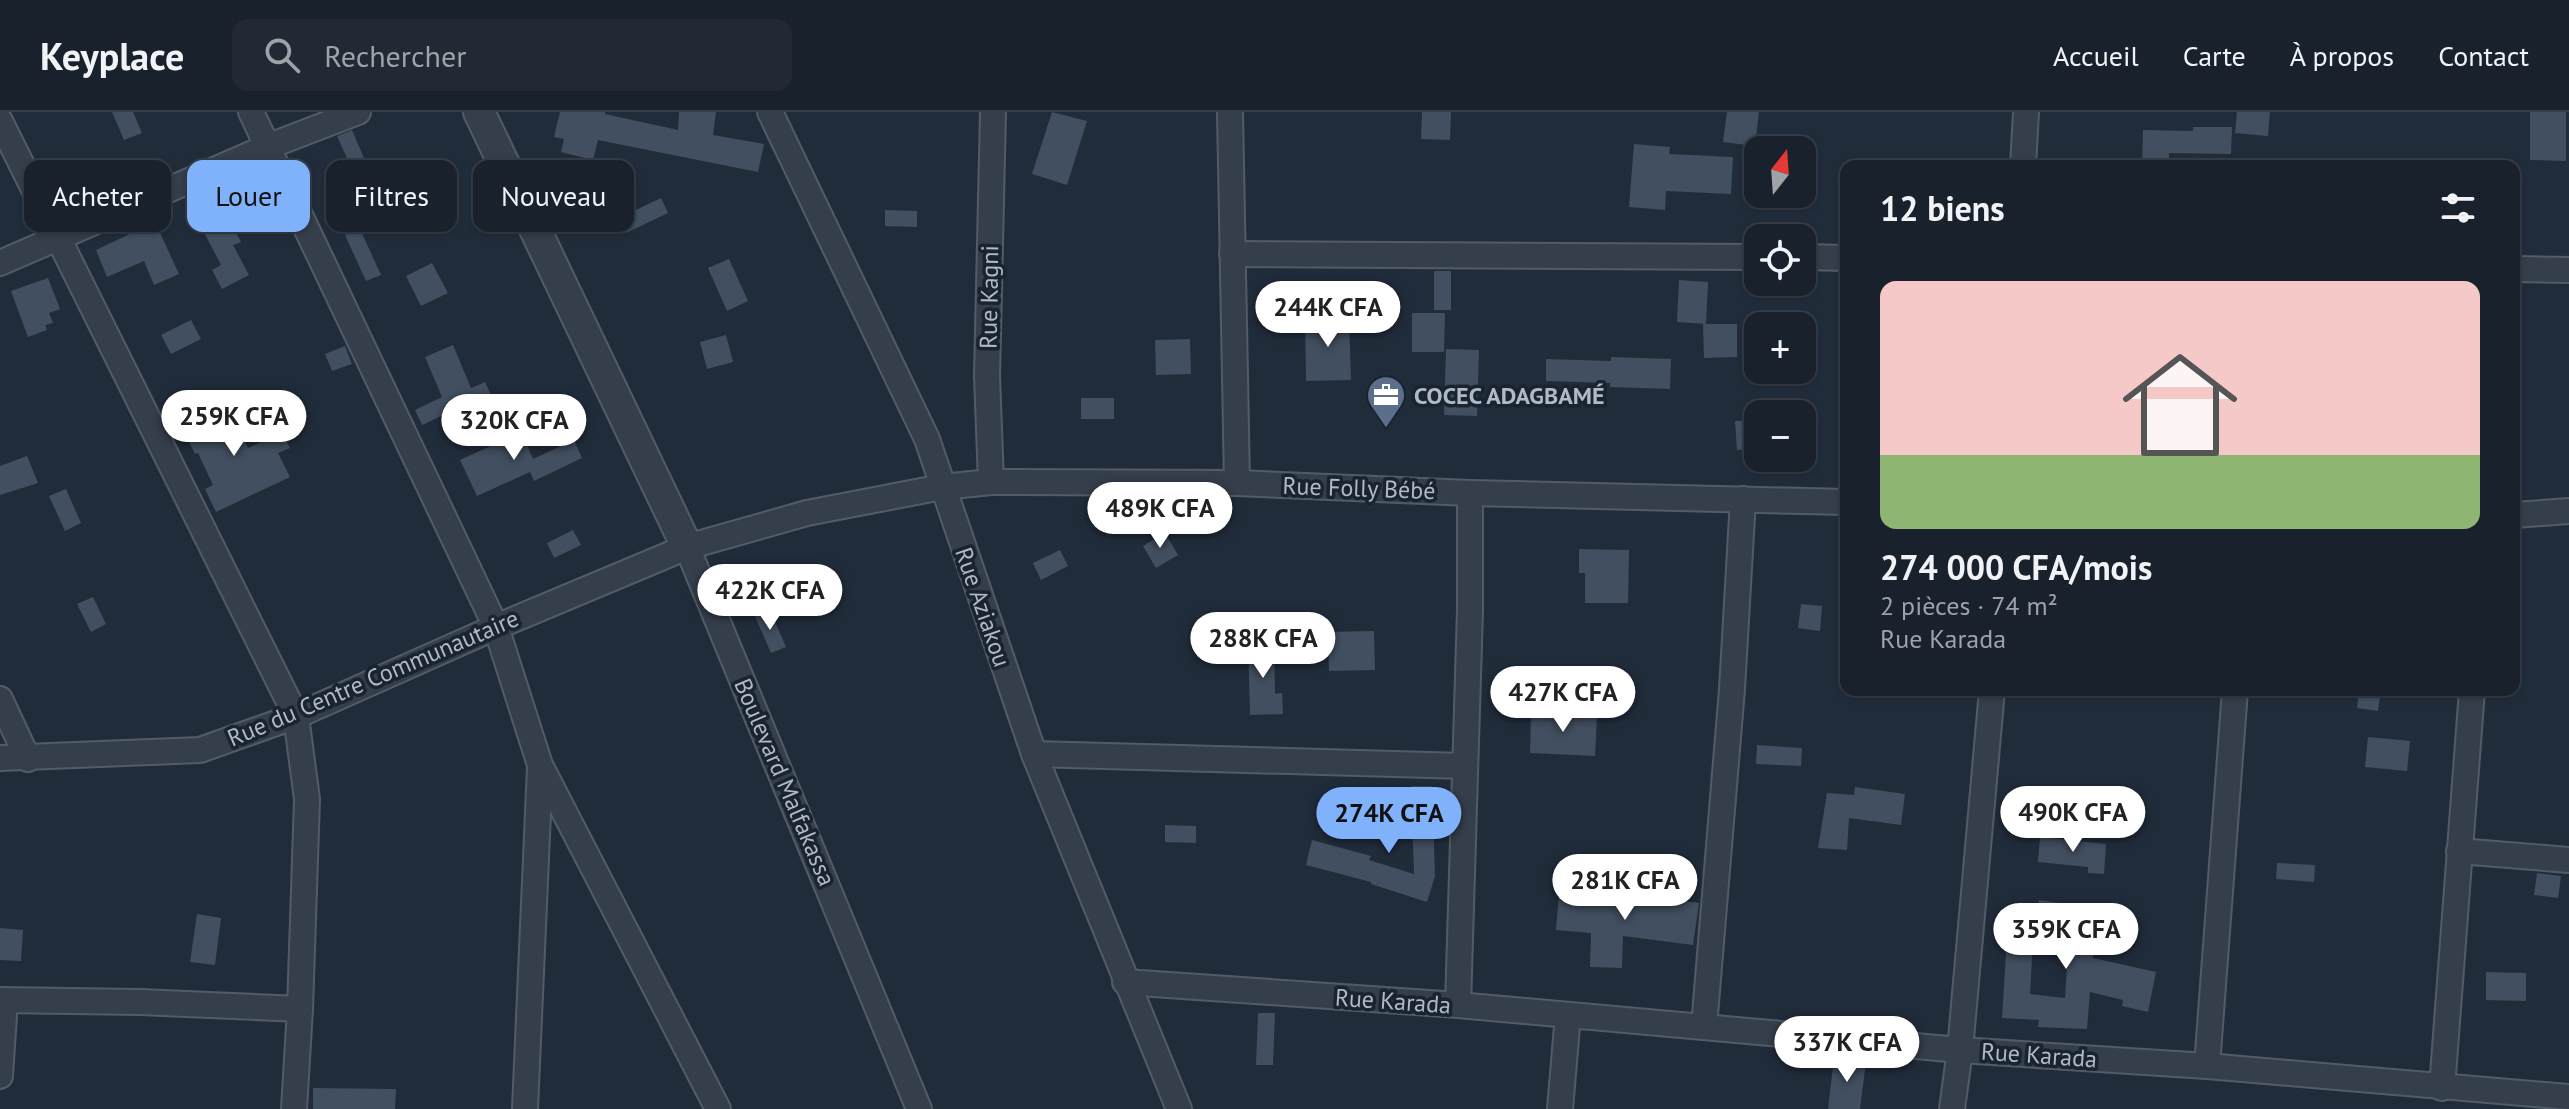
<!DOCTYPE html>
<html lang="fr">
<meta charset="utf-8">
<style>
:root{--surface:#19212c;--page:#222934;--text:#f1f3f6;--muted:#9fa3a9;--line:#373e48;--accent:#80b2fc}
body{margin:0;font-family:"PT Sans",sans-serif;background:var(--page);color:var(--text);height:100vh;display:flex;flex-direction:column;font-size:30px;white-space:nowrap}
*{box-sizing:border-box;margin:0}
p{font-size:26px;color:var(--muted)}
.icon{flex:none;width:44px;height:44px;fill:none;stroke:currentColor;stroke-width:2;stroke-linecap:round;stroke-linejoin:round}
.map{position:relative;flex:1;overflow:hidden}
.details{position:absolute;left:1840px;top:48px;width:680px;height:536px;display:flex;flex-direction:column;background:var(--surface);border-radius:16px;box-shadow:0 2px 6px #0004,0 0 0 2px var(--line)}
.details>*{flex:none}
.banner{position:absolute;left:24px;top:48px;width:760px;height:72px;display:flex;gap:16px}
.needle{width:52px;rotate:17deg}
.fabs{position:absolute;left:1744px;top:24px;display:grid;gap:16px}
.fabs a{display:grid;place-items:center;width:72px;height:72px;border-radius:16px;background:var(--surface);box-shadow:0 2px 6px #0004,0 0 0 2px var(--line);font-size:40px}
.price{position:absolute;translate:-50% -68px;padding:0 18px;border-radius:28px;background:#fff;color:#222;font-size:26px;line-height:52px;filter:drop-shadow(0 2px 4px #0008)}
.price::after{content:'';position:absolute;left:50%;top:48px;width:24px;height:18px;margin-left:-12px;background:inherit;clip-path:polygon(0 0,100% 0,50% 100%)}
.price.on{background:var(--accent);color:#111}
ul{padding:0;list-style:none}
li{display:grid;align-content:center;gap:16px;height:424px;padding:0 40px}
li+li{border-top:2px solid var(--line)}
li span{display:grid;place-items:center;height:248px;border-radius:16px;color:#555}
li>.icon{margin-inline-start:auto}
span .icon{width:144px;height:144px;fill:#fffc;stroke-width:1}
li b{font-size:34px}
h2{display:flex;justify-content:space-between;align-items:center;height:96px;padding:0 40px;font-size:34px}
.pill{padding:0 28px;border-radius:16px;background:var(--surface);box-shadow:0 2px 6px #0004,0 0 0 2px var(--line);font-size:28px;line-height:72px}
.pill.on{background:var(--accent);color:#111}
header{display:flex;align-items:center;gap:48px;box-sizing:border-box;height:112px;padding:0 40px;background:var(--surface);border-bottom:2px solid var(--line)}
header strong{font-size:38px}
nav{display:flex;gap:44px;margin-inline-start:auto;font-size:28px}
.search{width:560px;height:72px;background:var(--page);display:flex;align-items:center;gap:20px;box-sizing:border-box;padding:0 28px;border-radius:16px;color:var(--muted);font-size:30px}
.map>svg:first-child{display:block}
.building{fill:#424f60}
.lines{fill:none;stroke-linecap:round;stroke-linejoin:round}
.minor-casing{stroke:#525c69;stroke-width:28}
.tertiary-casing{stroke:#525c69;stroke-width:34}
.minor{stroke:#353e4b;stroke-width:24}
.tertiary{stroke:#353e4b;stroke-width:30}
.labels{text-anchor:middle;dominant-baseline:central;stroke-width:7;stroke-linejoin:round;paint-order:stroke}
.street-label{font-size:24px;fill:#afb9c7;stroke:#1a2330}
.poi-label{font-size:24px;font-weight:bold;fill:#afb9c7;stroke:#1a2330;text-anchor:start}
</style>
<header>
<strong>Keyplace</strong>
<div class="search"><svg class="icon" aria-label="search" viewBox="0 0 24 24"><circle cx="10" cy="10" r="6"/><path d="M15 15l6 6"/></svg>Rechercher</div>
<nav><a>Accueil</a><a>Carte</a><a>À propos</a><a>Contact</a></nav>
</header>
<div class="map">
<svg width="2569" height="997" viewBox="0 0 2569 997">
<rect width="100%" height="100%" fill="#212c3b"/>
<!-- building -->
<g class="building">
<path d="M112,0h21l9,21 -18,7z"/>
<path d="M560,0h45v2l73,16 1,-18h37l-3,23 51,9 -6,28 -160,-32 -5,20 -32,-8 3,-13 -10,-2z"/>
<path d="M1052,0l35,9 -20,64 -35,-11z"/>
<path d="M1422,0h29l-1,28 -29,-1z"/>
<path d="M1727,0h32l-4,34 -32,-4z"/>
<path d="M2237,0h33l-2,24 -33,-3z"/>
<path d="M2530,0h36v49l-36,-1z"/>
<path d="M2193,15h39l-1,27 -62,-1v13h-27l1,-36 50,1z"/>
<path d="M352,18l20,47 -14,6 -21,-47z"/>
<path d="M1634,32l36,3 -1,7 64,3 -2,37 -65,-3 -1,19 -36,-3z"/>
<path d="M239,65l18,42 -23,9 7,14 -8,3 16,30 -27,14 -10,-19 9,-5 -27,-52 33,-17 -5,-12z"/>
<path d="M661,86l7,15 -42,20 -7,-15z"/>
<path d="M885,98l32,1v16l-32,-1z"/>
<path d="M155,110l24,52 -25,11 -10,-24 -37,16 -11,-27z"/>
<path d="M360,117l21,46 -15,6 -21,-46z"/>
<path d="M729,147l19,42 -21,10 -19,-43z"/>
<path d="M432,151l16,30 -27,13 -15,-30z"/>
<rect x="1434" y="159" width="17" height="39"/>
<path d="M48,166l12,31 -11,4 4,10 -8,2 2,5 -19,7 -17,-46z"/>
<path d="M1679,168l29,2 -2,42 -29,-2z"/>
<path d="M1412,201h33l-1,39h-32z"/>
<path d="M1349,205l2,63 -45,1 -1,-63z"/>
<path d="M191,208l10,19 -30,15 -10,-19z"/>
<path d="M1703,212h34v33l-33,1z"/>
<path d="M726,223l7,27 -26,7 -7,-27z"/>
<path d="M1190,227l1,35 -35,1 -1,-35z"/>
<path d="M453,233l18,43 14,-6 9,20 -23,10 -4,-8 -45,21 -7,-15 27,-13 -17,-40z"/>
<path d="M345,234l7,18 -20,7 -7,-17z"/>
<path d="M1446,237l33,1 -2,66 -33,-1z"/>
<path d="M1611,245l60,2 -1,30 -60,-2v-4l-64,-2v-22l65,2z"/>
<rect x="1081" y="286" width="33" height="21"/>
<path d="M226,292l22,44 34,-16 8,16 -12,5 12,24 -74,35 -11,-23 8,-4 -15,-32 -3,1 -14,-28z"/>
<path d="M1758,308v29l-21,1 -2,-29z"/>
<path d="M520,317l13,30 41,-19 8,18 -48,23 -4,-9 -53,24 -17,-36 35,-16 -2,-4z"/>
<path d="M27,344l11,27 -38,12v-29z"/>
<path d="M66,377l15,34 -16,8 -16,-35z"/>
<path d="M573,418l8,15 -27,13 -7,-15z"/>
<path d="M1165,421l13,22 -22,13 -13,-22z"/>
<path d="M1579,437l50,1 -1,53h-43v-30h-6z"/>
<path d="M1060,438l8,16 -27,14 -8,-17z"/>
<path d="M93,485l13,27 -15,8 -14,-28z"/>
<path d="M1801,492l21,2 -2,25 -22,-3z"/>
<path d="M770,498l16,37 -15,6 -16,-37z"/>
<path d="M1374,519l1,39 -46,1 -1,-39z"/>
<path d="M1274,529l1,53 7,-1 1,21 -33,1 -2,-73z"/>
<path d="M2359,578h22l-3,21 -21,-3z"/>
<path d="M1531,601l66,3 -2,40 -65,-3z"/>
<path d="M2368,625l42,4 -3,30 -42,-4z"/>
<path d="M1757,633l45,3 -1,18 -45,-2z"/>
<path d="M1411,674h21l3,90 -8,26 -56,-18v-2l-65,-17 6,-25 59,16 -2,4 45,14z"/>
<path d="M1855,675l50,7 -4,31 -52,-7 -2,32 -29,-2 9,-55 27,2z"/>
<path d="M1165,713l31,1v17l-31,-1z"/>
<path d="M2040,725l66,7 -2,30 -16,-1v-6l-50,-5z"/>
<path d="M2277,751l38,2 -1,17 -38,-3z"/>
<path d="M2537,761l24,3 -3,22 -24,-3z"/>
<path d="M1559,781l32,3v-2h41l67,9 -6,42 -70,-9 -1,32 -32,-1 1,-34 -35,-3z"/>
<path d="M2039,788l28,4v3l30,3 -4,48 63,14 -8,40 -26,-6 1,-6 -33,-8 -3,37 -49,-2 1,-7 -37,-2 7,-113 26,1 -5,88 35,4 5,-75 -34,-4z"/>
<path d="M197,802l24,4 -6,47 -25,-3z"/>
<path d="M0,816l23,2 -2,31 -21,-1z"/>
<path d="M2486,860l40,1v28l-40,-1z"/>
<path d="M1258,901h17l-2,52h-17z"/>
<path d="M1834,946l32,4 -6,47h-32z"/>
<path d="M313,976l83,1 -1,20h-82z"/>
</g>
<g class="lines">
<!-- minor casing -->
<g class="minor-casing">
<g id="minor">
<path d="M251,0l245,515 44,138 178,344"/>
<path d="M770,0l157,327 107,315 145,355"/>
<path d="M1230,0l7,371"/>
<path d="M0,9l296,595 11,83 -7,210 -6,100"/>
<path d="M2023,54l3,-54"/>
<path d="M1232,142l526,3"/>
<path d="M1802,145l44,1"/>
<path d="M0,151l267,-116 91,-35"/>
<path d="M2514,157l55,1"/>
<path d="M991,370l-4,-106 6,-264"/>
<path d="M2514,403l55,-4"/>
<path d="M687,435l232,562"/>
<path d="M0,587l28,60"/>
<path d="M1034,642l431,12"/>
<path d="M0,646l200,-8 96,-34 200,-89 191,-80 120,-34 135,-26 49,-5 246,1 233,10 376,9"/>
<path d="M2459,739l110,9"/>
<path d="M1125,870l333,23 502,45 247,16 362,31"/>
<path d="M0,888l140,2 160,7"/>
<path d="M1458,893l12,-395v-117"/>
<path d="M1704,915l28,-338 11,-190"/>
<path d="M2207,954l28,-376"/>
<path d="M0,964l5,-76"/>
<path d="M2442,976l30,-398"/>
<path d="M525,997l15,-342"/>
<path d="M1560,997l8,-94"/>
<path d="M1952,997l8,-59 32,-360"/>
</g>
</g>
<!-- tertiary casing -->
<g class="tertiary-casing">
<path id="tertiary" d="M479,0l208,435"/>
</g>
<!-- minor -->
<use href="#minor" class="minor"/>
<!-- tertiary -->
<use href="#tertiary" class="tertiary"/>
</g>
<!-- icons -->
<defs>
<g id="office-pin" transform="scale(2)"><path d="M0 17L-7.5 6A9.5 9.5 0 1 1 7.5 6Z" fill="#5c6f8a" stroke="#1a2330"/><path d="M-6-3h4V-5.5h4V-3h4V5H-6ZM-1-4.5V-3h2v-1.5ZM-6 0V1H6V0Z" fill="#fff"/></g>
</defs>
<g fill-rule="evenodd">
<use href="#office-pin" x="1386" y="283"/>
</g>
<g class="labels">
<!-- street labels -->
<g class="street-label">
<text transform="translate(989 185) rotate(-89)">Rue Kagni</text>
<text transform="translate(1359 376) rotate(2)">Rue Folly Bébé</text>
<text transform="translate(983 495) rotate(71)">Rue Aziakou</text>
<text transform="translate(373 566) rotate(-23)">Rue du Centre Communautaire</text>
<text transform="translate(785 670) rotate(67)">Boulevard Malfakassa</text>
<text transform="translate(1393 889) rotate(4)">Rue Karada</text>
<text transform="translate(2039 943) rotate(4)">Rue Karada</text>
</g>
<!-- poi labels -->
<g class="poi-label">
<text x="1414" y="283">COCEC ADAGBAMÉ</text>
</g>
</g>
</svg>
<div class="fabs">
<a><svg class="needle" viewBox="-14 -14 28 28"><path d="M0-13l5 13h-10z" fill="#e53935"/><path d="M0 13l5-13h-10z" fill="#9fa3a9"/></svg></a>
<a><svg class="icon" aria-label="locate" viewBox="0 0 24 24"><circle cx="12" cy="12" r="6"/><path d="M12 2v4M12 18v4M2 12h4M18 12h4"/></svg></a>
<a>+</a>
<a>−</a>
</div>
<b class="price" style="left:1328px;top:237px">244K CFA</b>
<b class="price" style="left:234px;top:346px">259K CFA</b>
<b class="price" style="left:514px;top:350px">320K CFA</b>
<b class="price" style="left:1160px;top:438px">489K CFA</b>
<b class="price" style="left:770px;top:520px">422K CFA</b>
<b class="price" style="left:1263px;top:568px">288K CFA</b>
<b class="price" style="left:1563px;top:622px">427K CFA</b>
<b class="price" style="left:2073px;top:742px">490K CFA</b>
<b class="price on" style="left:1389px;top:743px">274K CFA</b>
<b class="price" style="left:1625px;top:810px">281K CFA</b>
<b class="price" style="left:2066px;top:859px">359K CFA</b>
<b class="price" style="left:1847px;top:972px">337K CFA</b>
<div class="banner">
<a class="pill">Acheter</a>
<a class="pill on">Louer</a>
<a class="pill">Filtres</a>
<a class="pill">Nouveau</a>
</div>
<section class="details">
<h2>12 biens<svg class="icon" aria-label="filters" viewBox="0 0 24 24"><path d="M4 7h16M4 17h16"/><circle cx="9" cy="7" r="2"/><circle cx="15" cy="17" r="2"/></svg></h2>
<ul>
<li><span style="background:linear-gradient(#f6c9c9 70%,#8fb573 0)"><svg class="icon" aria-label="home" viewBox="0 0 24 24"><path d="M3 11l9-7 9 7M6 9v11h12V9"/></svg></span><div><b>274 000 CFA/mois</b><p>2 pièces · 74 m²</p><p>Rue Karada</p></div></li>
</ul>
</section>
</div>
